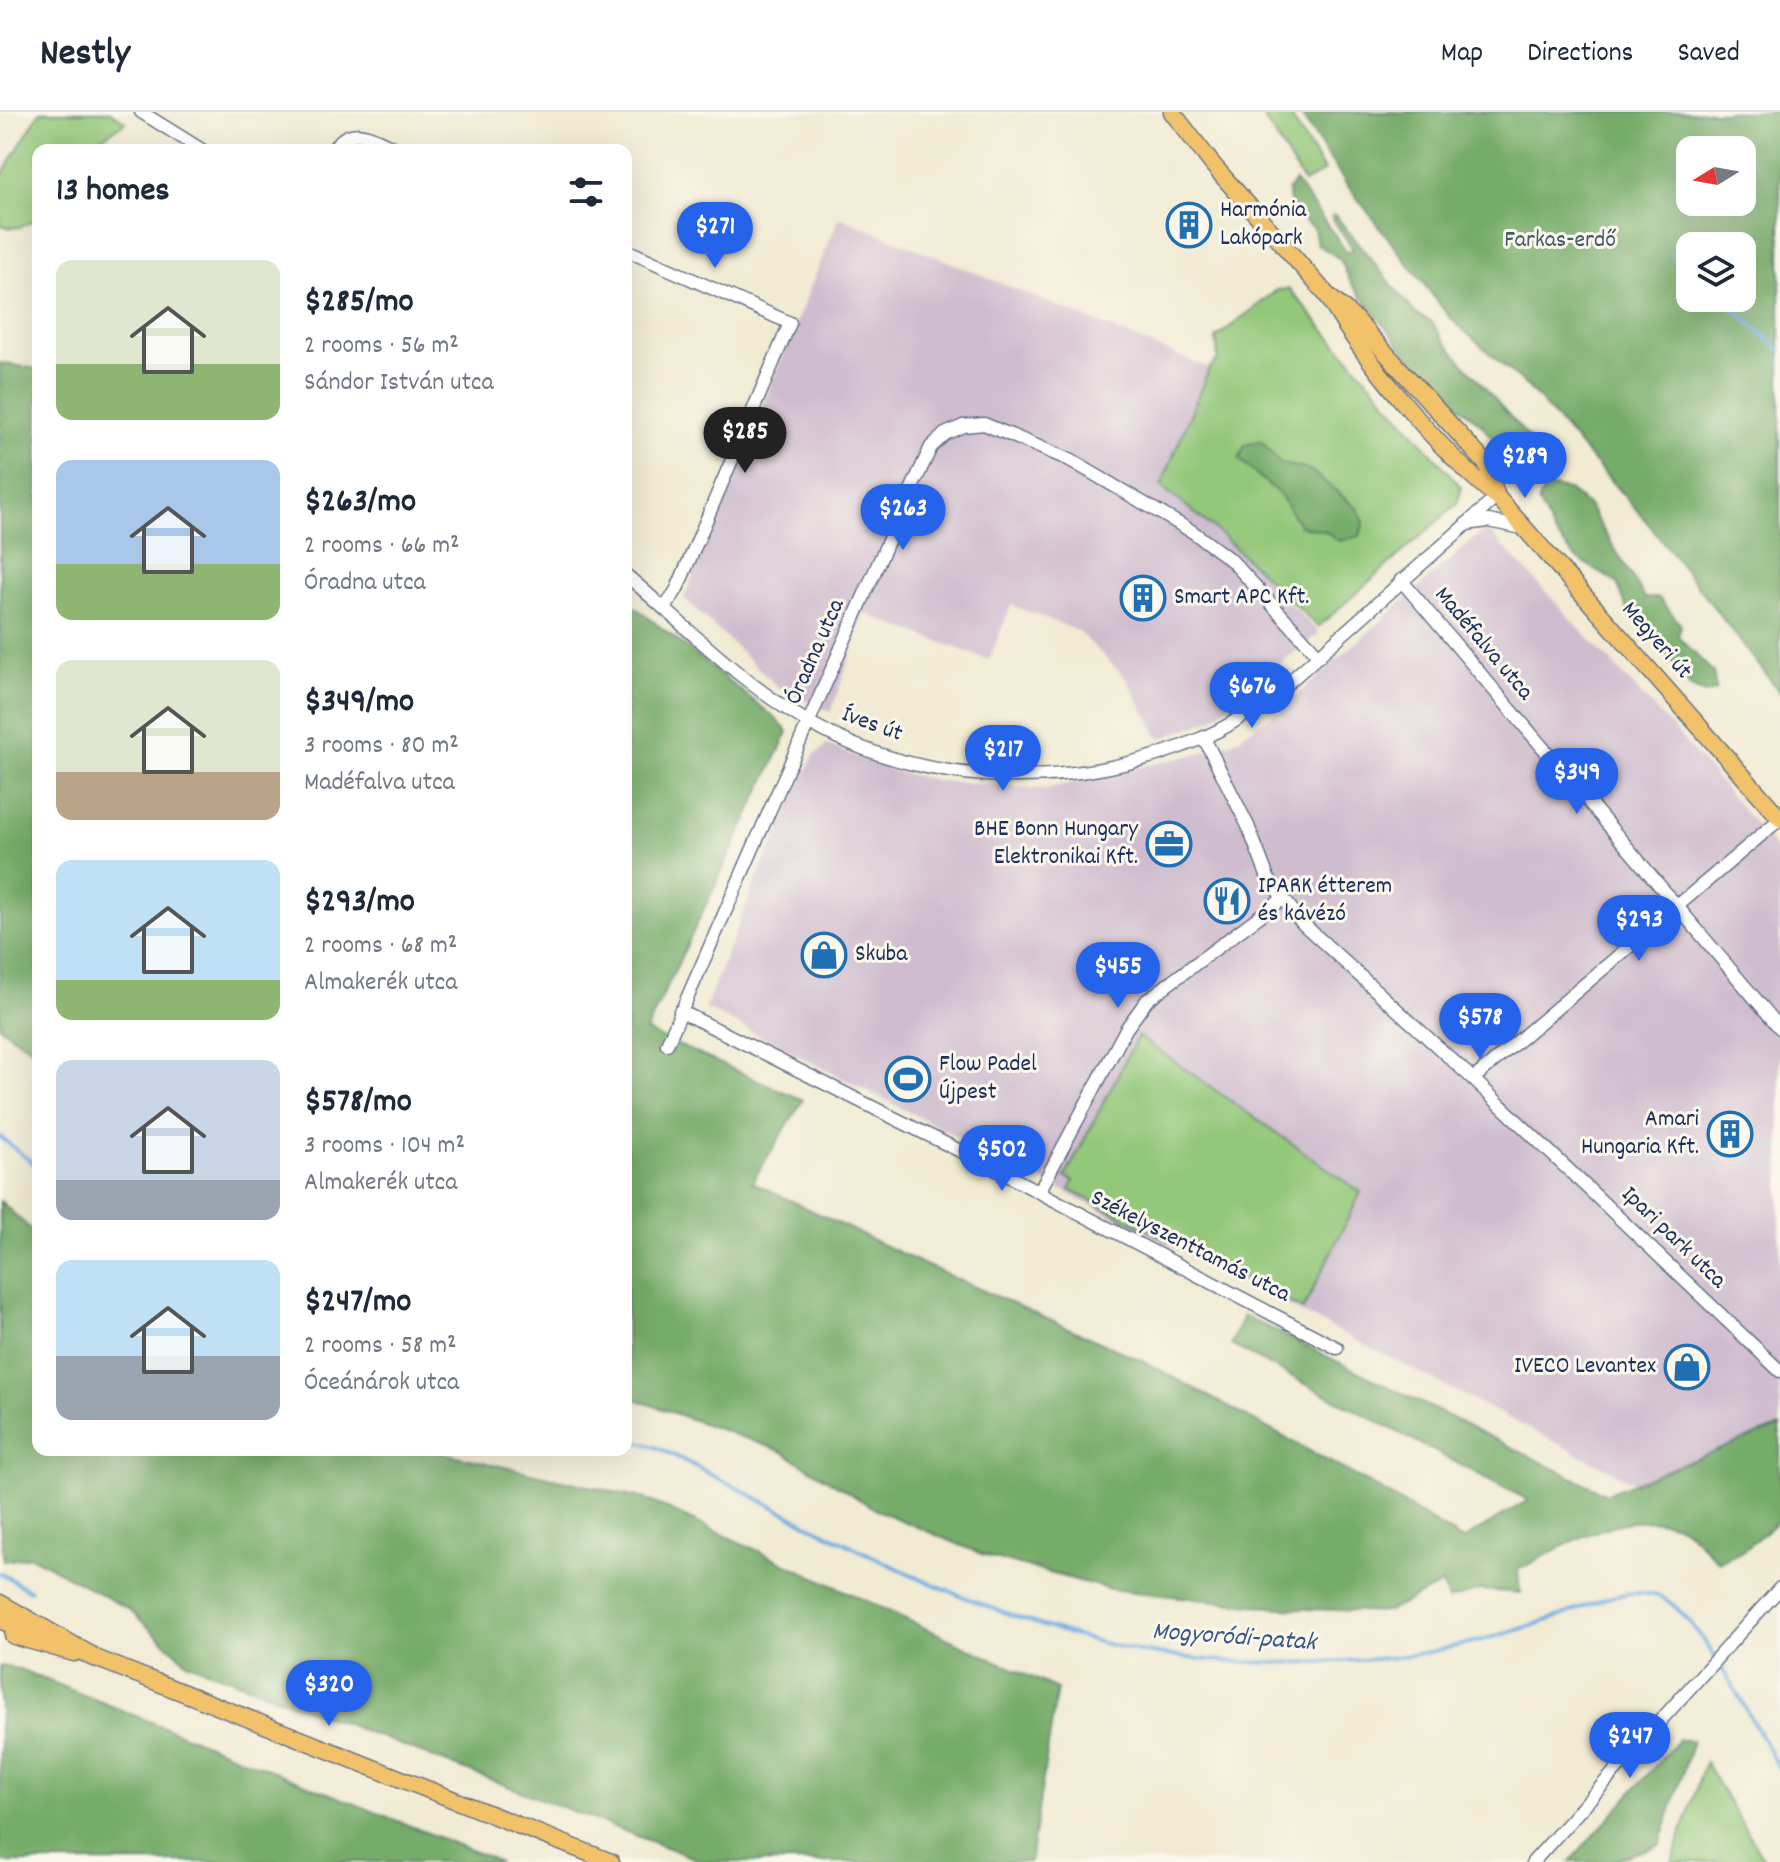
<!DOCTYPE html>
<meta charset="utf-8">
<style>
:root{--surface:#fff;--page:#f2f2f3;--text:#1f2937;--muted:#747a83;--line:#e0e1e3;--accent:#2563eb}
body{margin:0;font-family:Dekko,sans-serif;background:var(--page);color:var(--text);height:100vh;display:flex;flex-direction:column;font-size:30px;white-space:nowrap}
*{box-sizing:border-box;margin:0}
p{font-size:26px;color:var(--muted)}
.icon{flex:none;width:44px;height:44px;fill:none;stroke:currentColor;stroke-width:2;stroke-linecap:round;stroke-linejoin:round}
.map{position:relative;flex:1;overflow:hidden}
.panel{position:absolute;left:32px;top:32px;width:600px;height:1312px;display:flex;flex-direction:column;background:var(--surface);border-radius:16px;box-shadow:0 8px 32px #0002}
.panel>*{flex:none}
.needle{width:52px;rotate:259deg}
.buttons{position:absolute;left:1676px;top:24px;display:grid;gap:16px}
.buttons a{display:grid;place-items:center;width:80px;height:80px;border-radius:16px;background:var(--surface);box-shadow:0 8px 32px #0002;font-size:40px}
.price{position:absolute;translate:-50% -68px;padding:0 18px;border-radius:28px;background:var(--accent);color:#fff;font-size:26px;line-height:52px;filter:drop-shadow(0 2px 4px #0008)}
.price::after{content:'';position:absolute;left:50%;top:48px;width:24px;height:18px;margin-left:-12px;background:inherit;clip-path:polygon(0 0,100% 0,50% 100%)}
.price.selected{background:#222;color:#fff}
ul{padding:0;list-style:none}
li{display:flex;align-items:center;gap:24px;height:200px;padding:0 24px}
li span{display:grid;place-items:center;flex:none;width:224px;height:160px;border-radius:16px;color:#555}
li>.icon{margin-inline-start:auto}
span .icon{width:96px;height:96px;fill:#fffc;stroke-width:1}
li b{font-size:34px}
h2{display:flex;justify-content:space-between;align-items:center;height:96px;padding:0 24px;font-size:34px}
header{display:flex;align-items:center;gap:48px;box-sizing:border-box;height:112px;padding:0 40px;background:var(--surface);border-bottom:2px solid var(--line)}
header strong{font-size:38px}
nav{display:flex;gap:44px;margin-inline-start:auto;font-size:28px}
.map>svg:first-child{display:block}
.industrial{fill:#cfbdcf}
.green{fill:#93c779;stroke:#577b6c;stroke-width:2}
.forest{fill:#76ac69;stroke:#486e64;stroke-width:2;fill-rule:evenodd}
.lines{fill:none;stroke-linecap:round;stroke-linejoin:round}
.stream{stroke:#70ade2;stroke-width:4}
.minor-casing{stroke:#667187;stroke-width:15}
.major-casing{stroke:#667187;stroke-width:19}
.highway-casing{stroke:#667187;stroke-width:21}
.minor{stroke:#fff;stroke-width:12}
.major{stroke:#f2c26a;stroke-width:16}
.highway{stroke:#f2c26a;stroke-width:18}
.labels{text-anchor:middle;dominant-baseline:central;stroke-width:6;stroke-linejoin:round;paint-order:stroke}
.poi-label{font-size:24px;fill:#1b2f5e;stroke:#fbf7ec;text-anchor:start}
.park-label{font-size:24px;fill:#3f5d66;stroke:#fbf7ec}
.street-label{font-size:24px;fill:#1b2f5e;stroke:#fbf7ec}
.water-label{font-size:26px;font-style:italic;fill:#355586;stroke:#fbf7ec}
</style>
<header>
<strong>Nestly</strong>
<nav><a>Map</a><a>Directions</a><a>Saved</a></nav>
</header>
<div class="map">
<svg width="1780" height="1750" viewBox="0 0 1780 1750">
<rect width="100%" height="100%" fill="#fbf7ec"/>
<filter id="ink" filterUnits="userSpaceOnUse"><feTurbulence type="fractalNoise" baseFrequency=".0125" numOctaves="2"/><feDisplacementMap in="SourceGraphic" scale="16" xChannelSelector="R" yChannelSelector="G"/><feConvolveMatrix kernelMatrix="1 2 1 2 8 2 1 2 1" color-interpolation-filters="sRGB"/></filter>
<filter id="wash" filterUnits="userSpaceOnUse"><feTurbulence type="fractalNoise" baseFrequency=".006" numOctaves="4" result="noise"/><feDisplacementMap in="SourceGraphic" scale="32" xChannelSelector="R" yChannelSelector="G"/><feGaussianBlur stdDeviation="1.8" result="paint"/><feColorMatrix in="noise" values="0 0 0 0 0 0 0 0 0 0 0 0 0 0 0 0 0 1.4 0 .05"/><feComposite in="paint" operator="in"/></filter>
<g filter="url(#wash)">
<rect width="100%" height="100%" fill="#f1ebd3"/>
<!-- industrial -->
<g class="industrial">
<path d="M839,105l369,151 -47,118 62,50 96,97 -107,86 -52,20 -34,-61 -48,-47 -67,-26 -22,55 -125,-46 -33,98 -50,-22 -97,-92z"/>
<path d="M1490,420l189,203 101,119v572l-141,59 -934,-477 54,-135 55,-118 13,-10 66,26 47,10 105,8 144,-33 43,-14 52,-35 196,-174z"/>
</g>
<!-- green -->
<g class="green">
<path d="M40,0h70l16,10 -43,28h-45v68c-13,8 -24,14 -38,6v-46z"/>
<path d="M1260,0h28l36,59 -20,12z"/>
<path d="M1289,177l173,199 -5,16 -139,123 -95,-91 -62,-50 48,-117 9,-10 -2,-21 61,-48z"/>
<path d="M1138,924l223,156 -58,118 -233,-120 3,-9 -8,-4z"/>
<path d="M1705,1650l60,100h-93z"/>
</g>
<!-- forest -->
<g class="forest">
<path d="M1299,0h481v580l-133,-170 -118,-134 -78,-69 -104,-134zM1690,38h52v52h-52zM1690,134h52v52h-52z"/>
<path d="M1295,69l52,71 6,-3 -22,-32 4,-2 81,99 16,8 13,20 89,102 3,23 -14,11 -11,-7 -14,-27 -18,-21 -55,-46 -74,-94 -11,-24 -23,-15 -3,-15c-15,-13 -24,-17 -26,-38z"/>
<path d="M0,251l38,6v685l-38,-27z"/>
<path d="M1261,329l20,23 29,6 48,39 6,13 -4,14 -21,5 -14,-10 -25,-5 -20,-31 -41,-36 6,-14z"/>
<path d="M1546,374l23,4 20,17 56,91h14l22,27 -3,12 35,35 3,18 -11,4 -15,-7 -23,-33 -39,-42 -11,-29 -42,-26 -21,-24 -16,-31z"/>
<path d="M626,488l147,116 15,16 -142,299 157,69 -51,82 173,83 220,97 226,122 92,56 65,-40 -297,-155 12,-30 363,179 174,-68v93l-37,32 -24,11c-11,-10 -24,-27 -37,-34 -53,-25 -118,19 -164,42l2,23 -40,-3 -32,10 -6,-16 -55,28 -108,-4 -170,-19 -123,-33 -109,-46 -96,-59 -155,-55z"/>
<path d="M0,1089l38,35v214h392l216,49 411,190 -27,173h-326l-516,-199 -60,-54 -97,-53 -27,5 -4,-39z"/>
<path d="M0,1554l19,3 481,193h-500z"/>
<path d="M1678,1628h15l-33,105 -51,17h-39z"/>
</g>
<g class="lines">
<!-- stream -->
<g class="stream">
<path d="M1672,142l18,16"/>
<path d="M1722,186l58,52"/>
<path d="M0,1025l38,30"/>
<path d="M626,1325l35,12c140,70 277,151 430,191 96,26 198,26 297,18 56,-6 113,-22 167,-40 34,-11 65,-33 103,-22 39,12 99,135 122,174"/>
<path d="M0,1461l30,18"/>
</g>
</g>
</g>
<g filter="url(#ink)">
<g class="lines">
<!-- minor casing -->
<g class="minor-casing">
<g id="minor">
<path d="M141,0l61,38"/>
<path d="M333,38c18,-29 41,-11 66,0"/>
<path d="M626,138l164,73 -113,266 -12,19"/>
<path d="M1466,412l22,-3 35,7"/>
<path d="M626,463c60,51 115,109 184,148 116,67 270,69 392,15 28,-11 53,-31 78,-48l217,-193"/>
<path d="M1401,468l379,448"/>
<path d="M1204,626l44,88 20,52 34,45 171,156 307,292"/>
<path d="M680,899l292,146 365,191"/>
<path d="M667,932l233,-530 31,-67 14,-13 18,-8 21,-2 86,36 123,72 39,29 87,95"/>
<path d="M1473,967l307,-260"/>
<path d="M1039,1080l87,-163 21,-29 134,-100"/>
<path d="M1533,1750l247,-274"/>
</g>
</g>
<!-- major casing -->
<g class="major-casing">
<g id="major">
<path d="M1172,0l41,53 114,130 28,24 132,146 10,32"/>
<path d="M1327,183c34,62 114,158 170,202l283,321"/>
<path d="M93,1545l518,205"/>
</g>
</g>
<!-- highway casing -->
<g class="highway-casing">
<g id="highway">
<path d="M0,1492l93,53"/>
<path d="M0,1507l31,13"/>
<path d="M14,1523l60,17"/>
</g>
</g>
<!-- minor -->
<use href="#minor" class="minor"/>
<!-- major -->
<use href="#major" class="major"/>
<!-- highway -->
<use href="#highway" class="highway"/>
</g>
</g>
<!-- icons -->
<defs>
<g id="building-ring" transform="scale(2.3)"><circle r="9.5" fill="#fbf7ec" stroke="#1f6fb2" stroke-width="1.5"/><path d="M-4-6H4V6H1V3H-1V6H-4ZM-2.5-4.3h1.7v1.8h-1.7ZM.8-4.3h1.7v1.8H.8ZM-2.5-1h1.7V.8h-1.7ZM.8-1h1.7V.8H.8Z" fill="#1f6fb2"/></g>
<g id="office-ring" transform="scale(2.3)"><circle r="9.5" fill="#fbf7ec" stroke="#1f6fb2" stroke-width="1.5"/><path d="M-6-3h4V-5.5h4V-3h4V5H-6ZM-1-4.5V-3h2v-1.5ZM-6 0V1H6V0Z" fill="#1f6fb2"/></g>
<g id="restaurant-ring" transform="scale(2.3)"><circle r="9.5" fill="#fbf7ec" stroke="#1f6fb2" stroke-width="1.5"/><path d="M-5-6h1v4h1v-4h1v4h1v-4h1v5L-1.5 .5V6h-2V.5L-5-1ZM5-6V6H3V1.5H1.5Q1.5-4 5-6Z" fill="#1f6fb2"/></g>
<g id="shop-ring" transform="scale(2.3)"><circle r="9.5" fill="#fbf7ec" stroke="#1f6fb2" stroke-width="1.5"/><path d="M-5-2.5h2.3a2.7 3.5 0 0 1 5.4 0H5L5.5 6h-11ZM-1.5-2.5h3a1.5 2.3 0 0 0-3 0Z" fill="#1f6fb2"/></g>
<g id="stadium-ring" transform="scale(2.3)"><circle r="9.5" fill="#fbf7ec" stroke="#1f6fb2" stroke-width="1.5"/><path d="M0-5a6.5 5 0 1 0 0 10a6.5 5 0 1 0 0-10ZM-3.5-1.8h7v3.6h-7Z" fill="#1f6fb2"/></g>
</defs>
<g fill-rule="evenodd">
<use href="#building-ring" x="1189" y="113"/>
<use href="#building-ring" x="1143" y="486"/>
<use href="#office-ring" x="1169" y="732"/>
<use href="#restaurant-ring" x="1227" y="789"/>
<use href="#shop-ring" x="824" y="843"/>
<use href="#stadium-ring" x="908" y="967"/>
<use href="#building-ring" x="1730" y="1022"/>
<use href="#shop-ring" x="1687" y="1255"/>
</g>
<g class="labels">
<!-- poi labels -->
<g class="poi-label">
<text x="1220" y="99">Harmónia<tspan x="1220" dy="28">Lakópark</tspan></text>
<text x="1174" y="486">Smart APC Kft.</text>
<text x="1138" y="718" text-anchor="end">BHE Bonn Hungary<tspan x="1138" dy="28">Elektronikai Kft.</tspan></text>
<text x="1258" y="775">IPARK étterem<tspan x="1258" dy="28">és kávézó</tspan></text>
<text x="855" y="843">Skuba</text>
<text x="939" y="953">Flow Padel<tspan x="939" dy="28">Újpest</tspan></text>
<text x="1699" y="1008" text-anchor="end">Amari<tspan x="1699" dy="28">Hungaria Kft.</tspan></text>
<text x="1656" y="1255" text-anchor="end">IVECO Levantex</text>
</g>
<!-- park labels -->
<g class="park-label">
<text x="1560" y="129">Farkas-erdő</text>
</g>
<!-- street labels -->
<g class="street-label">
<text transform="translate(1656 529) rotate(49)">Megyeri út</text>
<text transform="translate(1483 532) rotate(50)">Madéfalva utca</text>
<text transform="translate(816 540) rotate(-66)">Óradna utca</text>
<text transform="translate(872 613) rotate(20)">Íves út</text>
<text transform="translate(1673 1126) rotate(44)">Ipari park utca</text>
<text transform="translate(1190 1135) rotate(27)">Székelyszenttamás utca</text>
</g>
<!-- water labels -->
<g class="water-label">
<text transform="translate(1234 1526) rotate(4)">Mogyoródi-patak</text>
</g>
</g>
</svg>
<div class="buttons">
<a><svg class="needle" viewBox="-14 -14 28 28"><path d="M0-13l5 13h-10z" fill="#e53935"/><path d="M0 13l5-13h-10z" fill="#747a83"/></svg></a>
<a><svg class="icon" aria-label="layers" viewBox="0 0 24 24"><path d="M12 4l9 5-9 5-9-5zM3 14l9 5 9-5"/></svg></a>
</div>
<b class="price" style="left:715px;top:158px">$271</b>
<b class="price selected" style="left:745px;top:363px">$285</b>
<b class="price" style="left:1525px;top:388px">$289</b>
<b class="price" style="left:903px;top:440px">$263</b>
<b class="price" style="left:1252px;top:618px">$676</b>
<b class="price" style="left:1003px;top:681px">$217</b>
<b class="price" style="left:1577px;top:704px">$349</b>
<b class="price" style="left:1639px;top:851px">$293</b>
<b class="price" style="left:1118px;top:898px">$455</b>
<b class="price" style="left:1480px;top:949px">$578</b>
<b class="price" style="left:1002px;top:1081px">$502</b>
<b class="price" style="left:329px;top:1616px">$320</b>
<b class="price" style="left:1630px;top:1668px">$247</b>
<section class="panel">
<h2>13 homes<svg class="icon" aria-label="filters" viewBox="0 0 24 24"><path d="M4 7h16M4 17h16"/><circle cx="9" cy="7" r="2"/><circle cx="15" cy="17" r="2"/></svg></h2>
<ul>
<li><span style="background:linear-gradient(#dfe7d0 65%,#8fb573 0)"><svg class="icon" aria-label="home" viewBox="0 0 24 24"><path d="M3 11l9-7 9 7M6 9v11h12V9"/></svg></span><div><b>$285/mo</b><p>2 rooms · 56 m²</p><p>Sándor István utca</p></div></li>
<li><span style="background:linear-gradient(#a9c7e8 65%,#8fb573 0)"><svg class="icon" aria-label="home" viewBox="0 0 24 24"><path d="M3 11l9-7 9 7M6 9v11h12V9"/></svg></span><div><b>$263/mo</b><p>2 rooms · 66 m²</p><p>Óradna utca</p></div></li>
<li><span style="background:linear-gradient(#dfe7d0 70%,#b9a48a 0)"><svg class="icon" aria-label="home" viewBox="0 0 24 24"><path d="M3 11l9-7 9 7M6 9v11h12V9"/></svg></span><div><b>$349/mo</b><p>3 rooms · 80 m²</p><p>Madéfalva utca</p></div></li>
<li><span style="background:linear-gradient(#bfe0f5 75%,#8fb573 0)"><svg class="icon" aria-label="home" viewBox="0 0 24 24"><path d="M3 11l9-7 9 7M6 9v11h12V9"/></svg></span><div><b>$293/mo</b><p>2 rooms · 68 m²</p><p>Almakerék utca</p></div></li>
<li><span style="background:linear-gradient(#c9d6e8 75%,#9aa5b1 0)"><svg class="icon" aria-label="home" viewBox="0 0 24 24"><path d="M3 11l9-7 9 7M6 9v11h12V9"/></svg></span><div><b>$578/mo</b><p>3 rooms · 104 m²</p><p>Almakerék utca</p></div></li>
<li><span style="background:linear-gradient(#bfe0f5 60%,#9aa5b1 0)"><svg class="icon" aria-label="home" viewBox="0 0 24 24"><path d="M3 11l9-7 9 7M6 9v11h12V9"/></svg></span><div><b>$247/mo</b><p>2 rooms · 58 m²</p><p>Óceánárok utca</p></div></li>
</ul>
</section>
</div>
